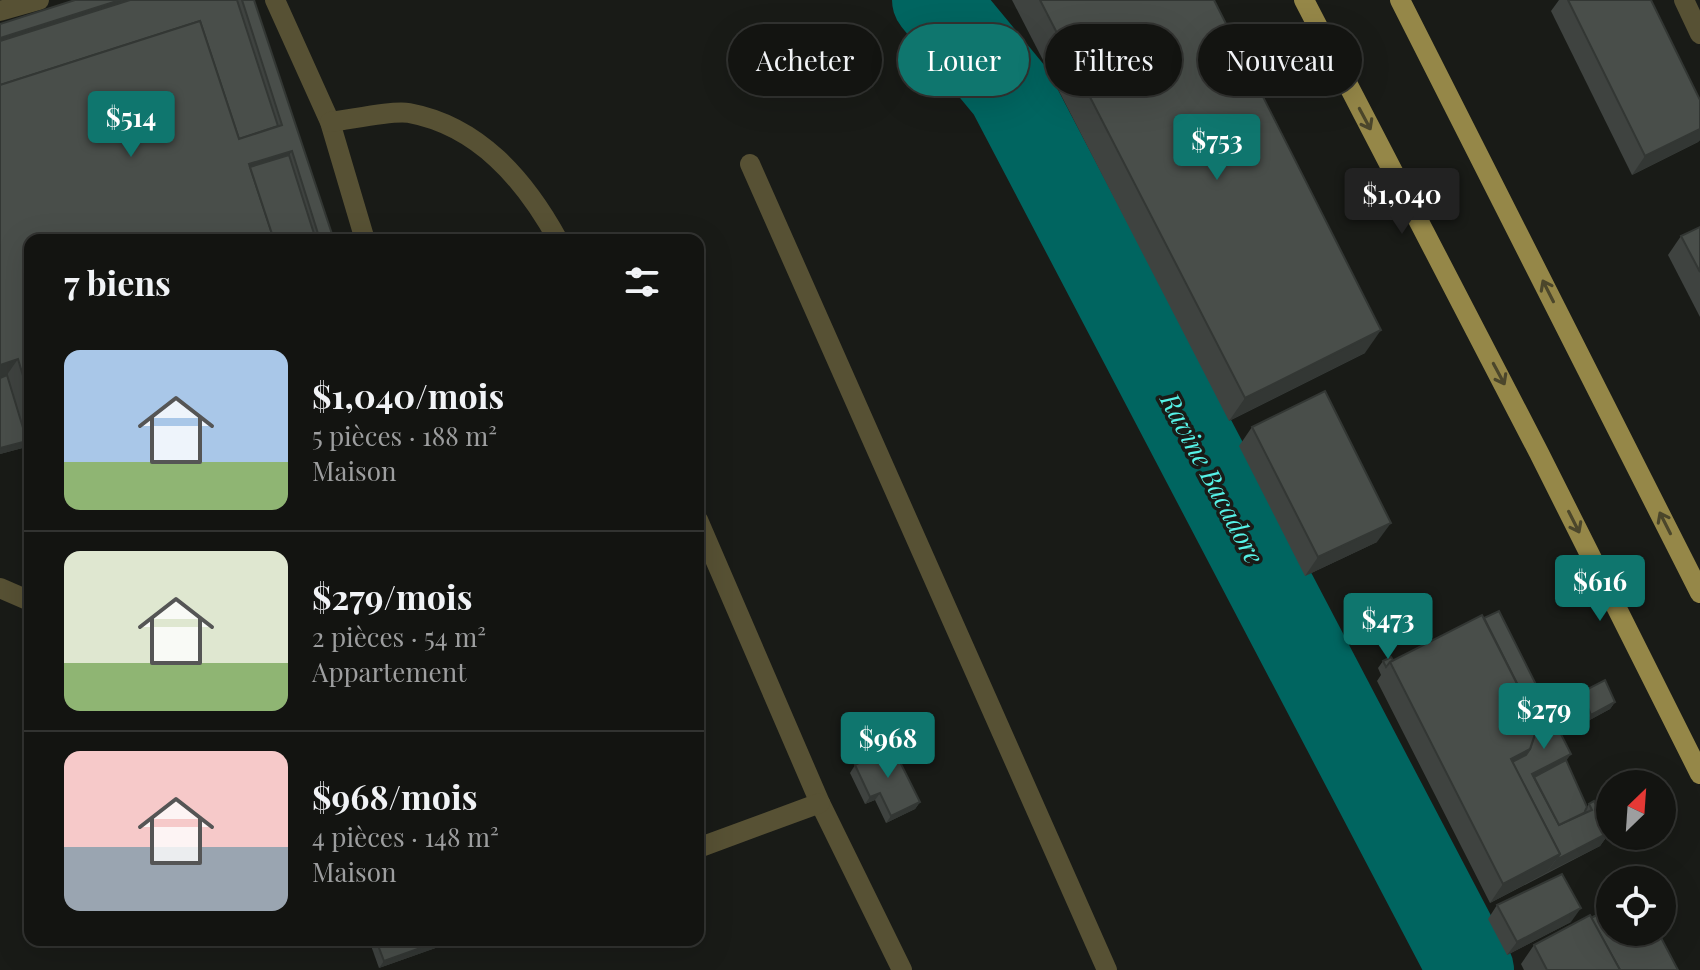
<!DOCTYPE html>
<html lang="fr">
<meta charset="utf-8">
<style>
:root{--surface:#131411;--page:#20211f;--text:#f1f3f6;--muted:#9d9e9f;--line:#323331;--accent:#0f766e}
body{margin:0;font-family:"Playfair Display",serif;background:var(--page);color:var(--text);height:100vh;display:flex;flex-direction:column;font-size:30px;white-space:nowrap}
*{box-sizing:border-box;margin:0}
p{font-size:26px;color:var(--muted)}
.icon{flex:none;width:44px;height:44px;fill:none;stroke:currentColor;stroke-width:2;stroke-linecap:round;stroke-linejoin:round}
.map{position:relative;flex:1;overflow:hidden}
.side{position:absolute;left:24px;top:234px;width:680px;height:712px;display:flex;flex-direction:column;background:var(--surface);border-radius:16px;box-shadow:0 8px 32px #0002,0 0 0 2px var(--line)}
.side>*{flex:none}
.banner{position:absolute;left:728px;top:24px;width:760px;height:72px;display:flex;gap:16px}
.needle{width:52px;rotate:25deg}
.tools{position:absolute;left:1596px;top:770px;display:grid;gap:16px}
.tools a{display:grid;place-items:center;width:80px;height:80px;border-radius:50%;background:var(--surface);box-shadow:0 8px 32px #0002,0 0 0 2px var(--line);font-size:40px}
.price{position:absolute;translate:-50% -68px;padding:0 18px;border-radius:8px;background:var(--accent);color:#fff;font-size:26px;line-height:52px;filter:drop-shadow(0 2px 4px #0008)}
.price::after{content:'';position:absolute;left:50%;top:48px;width:24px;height:18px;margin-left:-12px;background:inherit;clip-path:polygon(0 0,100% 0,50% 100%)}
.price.active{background:#222;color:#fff}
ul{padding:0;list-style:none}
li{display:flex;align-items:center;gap:24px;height:200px;padding:0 40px}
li+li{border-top:2px solid var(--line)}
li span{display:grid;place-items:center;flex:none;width:224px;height:160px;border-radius:16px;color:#555}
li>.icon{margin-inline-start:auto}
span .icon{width:96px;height:96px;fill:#fffc;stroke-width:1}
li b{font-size:34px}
h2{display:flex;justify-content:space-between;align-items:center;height:96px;padding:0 40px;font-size:34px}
.pill{padding:0 28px;border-radius:36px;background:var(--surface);box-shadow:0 8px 32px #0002,0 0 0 2px var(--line);font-size:28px;line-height:72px}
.pill.active{background:var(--accent);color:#fff}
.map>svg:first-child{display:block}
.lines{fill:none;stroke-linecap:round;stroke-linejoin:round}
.river{stroke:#006560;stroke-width:86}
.minor{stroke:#575134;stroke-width:20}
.major{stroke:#958748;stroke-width:20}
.wall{fill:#3f4340}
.shaded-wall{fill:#333734}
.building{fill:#494e4a;stroke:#333734;stroke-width:2}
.oneway{stroke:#4b462b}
.labels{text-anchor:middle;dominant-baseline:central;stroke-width:7;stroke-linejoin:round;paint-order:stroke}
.water-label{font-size:26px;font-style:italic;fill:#56f2e7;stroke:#191b17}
</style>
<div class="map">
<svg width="1700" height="970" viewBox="0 0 1700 970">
<rect width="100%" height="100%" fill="#191b17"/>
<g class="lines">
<!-- river -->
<path class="river" d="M935,0l75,91 461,879"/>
<!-- minor -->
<g class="minor">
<path d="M275,0l55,122 35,118"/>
<path d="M1684,0l16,34"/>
<path d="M0,11l39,-11"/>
<path d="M330,122c19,-2 62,-12 79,-9 70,13 116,67 149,127"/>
<path d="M750,164l357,806"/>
<path d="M698,520l122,283 82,167"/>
<path d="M0,588l30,13"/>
<path d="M698,848l122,-45"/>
</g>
<!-- major -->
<g class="major">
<path d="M1304,0l235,453 161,321"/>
<path d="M1400,0l300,593"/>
</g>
</g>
<!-- wall -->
<g class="wall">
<path d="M75,0h179l80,240h-304v206l-30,8v-430z"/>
<path d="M1012,0h202l151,353 -136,68z"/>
<path d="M1559,0h92l49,100v40l-2,2 -66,33 -81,-164z"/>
<path d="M1700,227v90l-32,-62 13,-19z"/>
<path d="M1252,427l125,115 -72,34 -66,-130z"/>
<path d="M1393,660l173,100 21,47 2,-3 21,28 -10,14 -110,57 -113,-222 4,-6 -3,-7 5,-7z"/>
<path d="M1582,692l33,10 -5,7 -24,13 -10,-23z"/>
<path d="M898,758l22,44 -5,7 -29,14 -11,-23 -10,4 -15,-31 5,-8z"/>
<path d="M1497,905l74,17 -64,33 -19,-36z"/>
<path d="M1591,918l87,52h-154l-3,-6 13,-19z"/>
<path d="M369,940h89l-79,28z"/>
</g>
<!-- shaded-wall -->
<g class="shaded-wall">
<path d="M120,0h56l-176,56v-18z"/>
<path d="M1700,129v11l-2,2 -66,33 13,-19z"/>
<path d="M292,151l-17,23 -24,8 -2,-18z"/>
<path d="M1381,330l-16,23 -136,68 16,-23z"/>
<path d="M18,359l-16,23 -2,1v-18z"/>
<path d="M30,437v9l-30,8v-6l27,-7z"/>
<path d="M1391,523l-14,19 -72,34 13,-19z"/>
<path d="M1615,702l-5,7 -24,13 5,-7z"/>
<path d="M1530,749l-13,19 -6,-9z"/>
<path d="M1571,754l-10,14 -31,16 2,-10z"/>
<path d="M880,793l-5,7 -10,4 5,-7z"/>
<path d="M920,802l-5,7 -29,14 5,-7z"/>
<path d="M1610,832l-10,14 -54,27 10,-13z"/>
<path d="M1560,854l-14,19 -56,30 13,-19z"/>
<path d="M1581,908l-10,14 -64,33 10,-13z"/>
<path d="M443,940h15l-79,28 5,-7z"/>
</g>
<!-- building -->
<g class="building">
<path d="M75,0h45l-120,38v-14z"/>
<path d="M130,0h107l41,126 -39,13 -39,-118 -200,64v-44z"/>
<path d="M242,0h12l80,240h-14l-28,-89 -43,13 25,76h-244v159l-12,-40 -18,6v-280l200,-64 39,118 43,-14z"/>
<path d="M1040,0h174l167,330 -136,68z"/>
<path d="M1568,0h83l49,100v29l-55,27z"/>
<path d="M289,155l27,85h-42l-24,-73z"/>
<path d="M1700,227v45l-19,-36z"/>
<path d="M7,375l20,66 -27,7v-70z"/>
<path d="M1325,391l66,132 -73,34 -66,-130z"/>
<path d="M1499,611l72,143 -39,20 27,51 33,-15 -3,-6 5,-3 16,31 -54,28 4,-6 -48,-92 14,-7 4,-6 8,-24 -54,-107z"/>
<path d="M1482,615l56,110 -8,24 -19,10 49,95 -57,30 -113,-222z"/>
<path d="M1391,657l2,3 -3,2 -4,5 -3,-6z"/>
<path d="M1605,680l10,22 -24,13 -9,-23z"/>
<path d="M900,742l3,9 -7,3 24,48 -29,14 -11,-23 -10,4 -15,-32z"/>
<path d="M1566,760l21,47 -2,4 1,1 -27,13 -25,-48z"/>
<path d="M1562,874l19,34 -64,34 -20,-37z"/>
<path d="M1610,908v24h48l20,38h-58l-29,-52z"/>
<path d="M1590,915l30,55h-73l-13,-25z"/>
<path d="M376,940h67l-59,21z"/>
</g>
<!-- one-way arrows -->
<defs><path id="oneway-shaft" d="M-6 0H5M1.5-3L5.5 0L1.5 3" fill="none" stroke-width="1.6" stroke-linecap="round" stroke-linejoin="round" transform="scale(2)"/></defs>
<g class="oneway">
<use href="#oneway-shaft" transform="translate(1365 119) rotate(62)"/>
<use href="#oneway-shaft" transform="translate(1548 291) rotate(-117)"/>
<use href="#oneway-shaft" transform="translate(1499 374) rotate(62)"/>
<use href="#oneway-shaft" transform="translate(1574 522) rotate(63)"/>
<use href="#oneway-shaft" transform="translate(1665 523) rotate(-117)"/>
</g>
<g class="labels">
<!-- water labels -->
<g class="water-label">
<text transform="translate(1213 478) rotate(62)">Ravine Bacadore</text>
</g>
</g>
</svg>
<div class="tools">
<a><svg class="needle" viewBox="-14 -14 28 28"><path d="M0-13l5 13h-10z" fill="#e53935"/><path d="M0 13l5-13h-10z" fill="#9d9e9f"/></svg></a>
<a><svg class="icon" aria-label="locate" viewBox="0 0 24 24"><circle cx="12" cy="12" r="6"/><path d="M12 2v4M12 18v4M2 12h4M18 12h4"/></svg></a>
</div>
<b class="price" style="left:131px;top:159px">$514</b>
<b class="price" style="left:1217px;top:182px">$753</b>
<b class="price active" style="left:1402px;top:236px">$1,040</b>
<b class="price" style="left:1600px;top:623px">$616</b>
<b class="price" style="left:1388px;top:661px">$473</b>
<b class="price" style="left:1544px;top:751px">$279</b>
<b class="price" style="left:888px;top:780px">$968</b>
<div class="banner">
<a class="pill">Acheter</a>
<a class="pill active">Louer</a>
<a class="pill">Filtres</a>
<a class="pill">Nouveau</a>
</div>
<section class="side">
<h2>7 biens<svg class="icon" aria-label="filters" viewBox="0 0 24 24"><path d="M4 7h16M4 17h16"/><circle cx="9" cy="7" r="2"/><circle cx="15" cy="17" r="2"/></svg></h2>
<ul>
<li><span style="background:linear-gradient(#a9c7e8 70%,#8fb573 0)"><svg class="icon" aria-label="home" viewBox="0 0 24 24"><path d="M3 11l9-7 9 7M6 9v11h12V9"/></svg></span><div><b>$1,040/mois</b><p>5 pièces · 188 m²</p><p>Maison</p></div></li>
<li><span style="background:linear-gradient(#dfe7d0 70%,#8fb573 0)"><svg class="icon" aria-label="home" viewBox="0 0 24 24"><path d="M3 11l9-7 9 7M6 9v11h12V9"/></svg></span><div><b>$279/mois</b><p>2 pièces · 54 m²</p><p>Appartement</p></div></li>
<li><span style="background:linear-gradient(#f6c9c9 60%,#9aa5b1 0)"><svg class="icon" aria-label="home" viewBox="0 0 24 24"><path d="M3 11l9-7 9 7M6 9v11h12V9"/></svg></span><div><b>$968/mois</b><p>4 pièces · 148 m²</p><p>Maison</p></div></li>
</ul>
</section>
</div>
